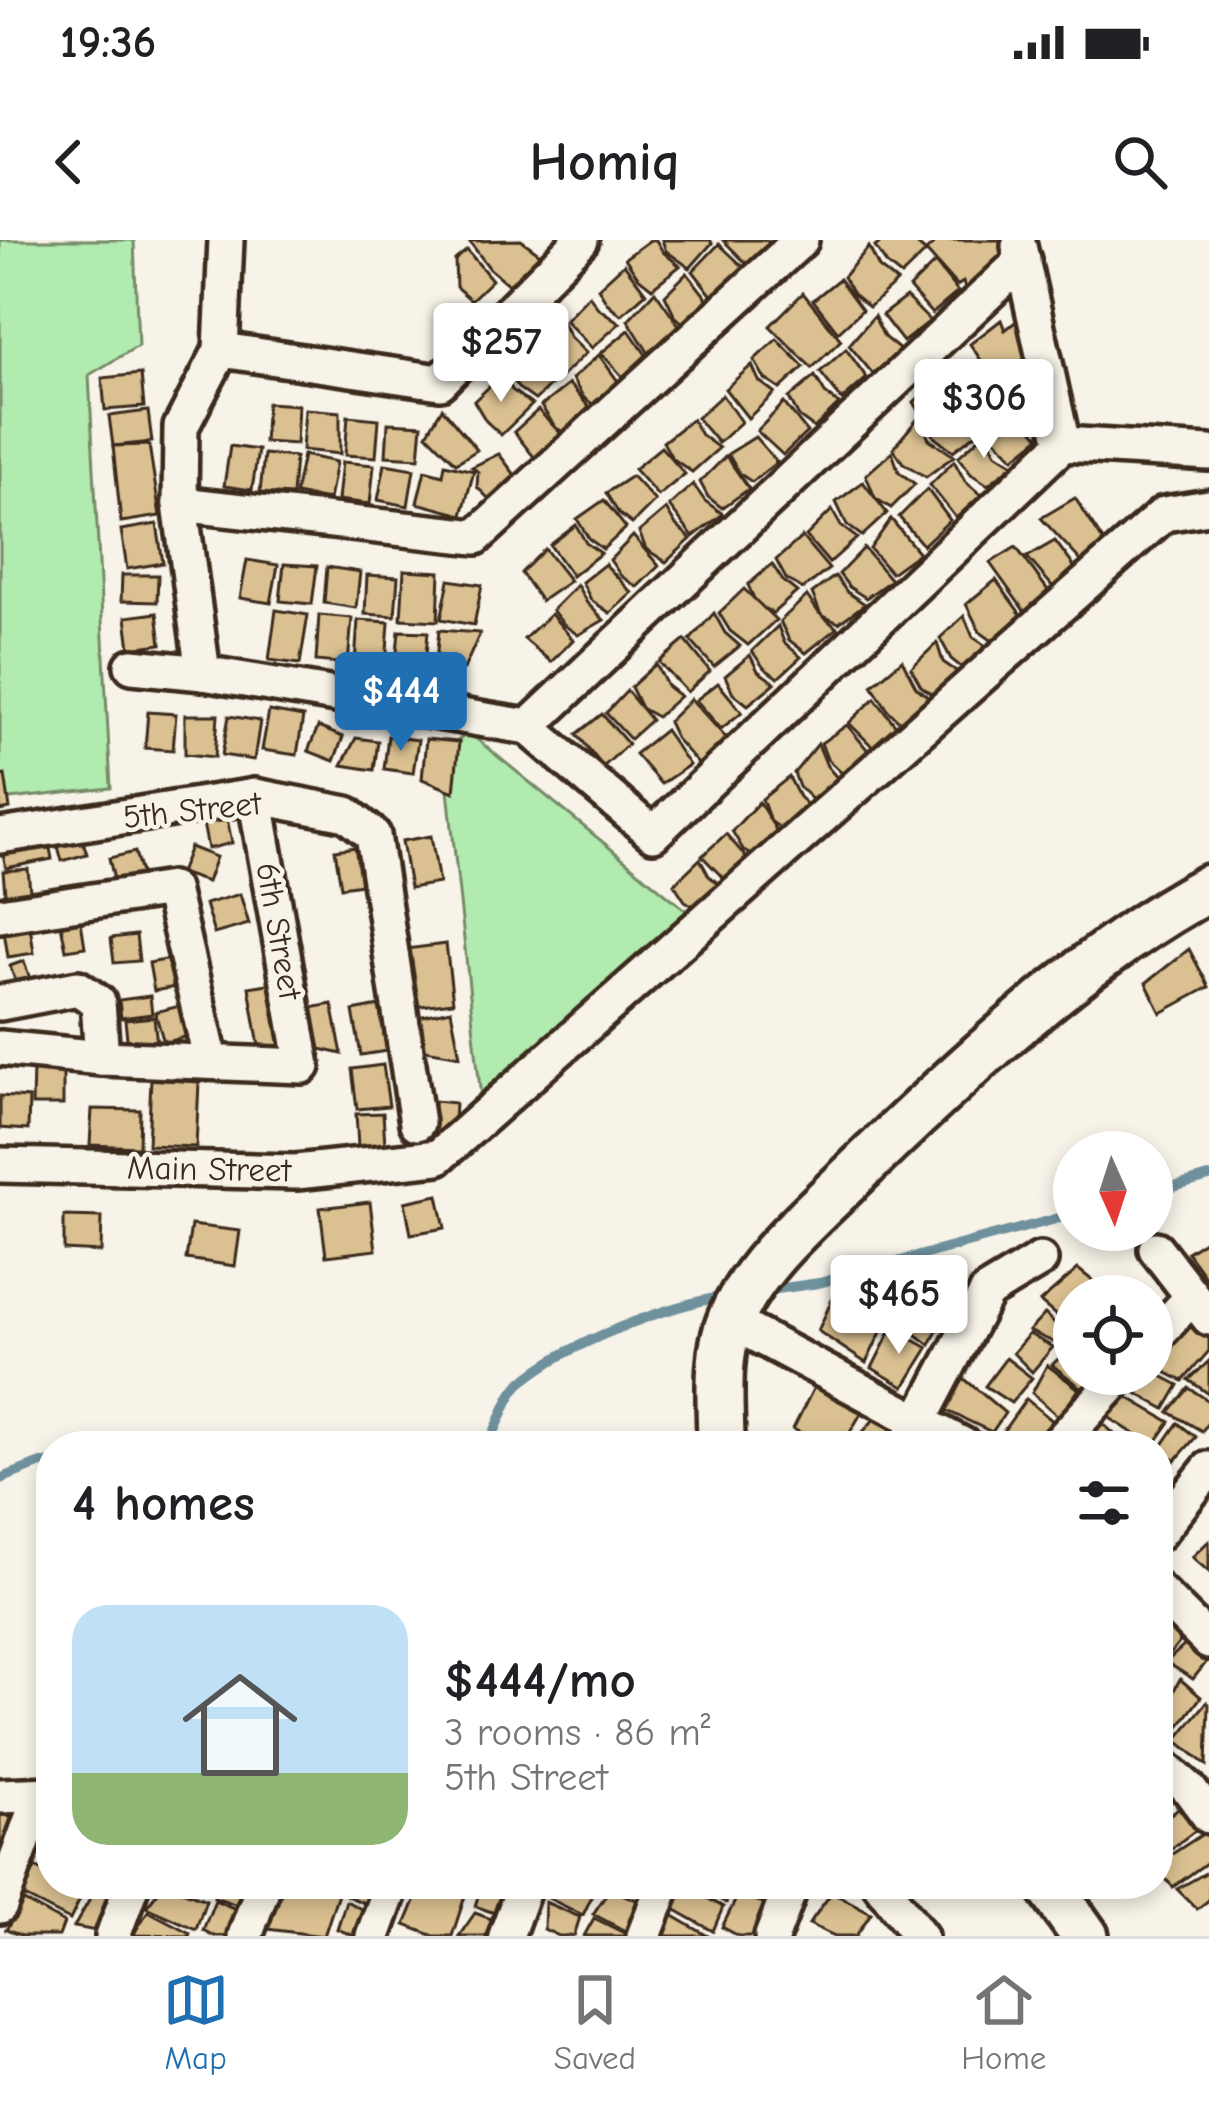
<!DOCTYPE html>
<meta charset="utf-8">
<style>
:root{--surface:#fff;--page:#f6f6f6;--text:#202124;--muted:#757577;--line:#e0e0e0;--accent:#1f6fb2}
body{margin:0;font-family:"Comic Neue",sans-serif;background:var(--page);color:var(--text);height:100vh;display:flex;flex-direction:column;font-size:45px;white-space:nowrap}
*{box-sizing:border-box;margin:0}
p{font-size:39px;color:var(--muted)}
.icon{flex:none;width:66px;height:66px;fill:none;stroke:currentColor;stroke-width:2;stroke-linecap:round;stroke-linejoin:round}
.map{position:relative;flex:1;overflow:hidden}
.details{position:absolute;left:36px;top:1191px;width:1137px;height:468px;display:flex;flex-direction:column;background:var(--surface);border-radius:48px;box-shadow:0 6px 18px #0003}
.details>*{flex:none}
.needle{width:78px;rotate:177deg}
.buttons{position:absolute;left:1053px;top:891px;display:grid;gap:24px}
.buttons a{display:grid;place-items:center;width:120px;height:120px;border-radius:50%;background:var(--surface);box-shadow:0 6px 18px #0003;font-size:60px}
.price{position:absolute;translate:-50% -102px;padding:0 27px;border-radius:12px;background:#fff;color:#222;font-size:39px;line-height:78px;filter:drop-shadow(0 3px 6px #0008)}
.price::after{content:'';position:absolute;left:50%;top:72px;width:36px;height:27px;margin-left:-18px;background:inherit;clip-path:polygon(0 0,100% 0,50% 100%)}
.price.current{background:var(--accent);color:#fff}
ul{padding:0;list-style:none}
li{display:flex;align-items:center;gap:36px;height:300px;padding:0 36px}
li+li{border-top:3px solid var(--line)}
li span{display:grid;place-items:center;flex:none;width:336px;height:240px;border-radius:36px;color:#555}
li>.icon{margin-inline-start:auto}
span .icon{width:144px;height:144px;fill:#fffc;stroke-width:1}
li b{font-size:51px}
h2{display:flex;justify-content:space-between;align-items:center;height:144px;padding:0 36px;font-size:51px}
.status{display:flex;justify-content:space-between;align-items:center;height:84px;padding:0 60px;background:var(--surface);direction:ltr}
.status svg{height:33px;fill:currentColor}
header{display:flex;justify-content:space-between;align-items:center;height:156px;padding:0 36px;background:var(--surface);font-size:54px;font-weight:700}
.tab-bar{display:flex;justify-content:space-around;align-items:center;height:168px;border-top:3px solid var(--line);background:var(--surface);font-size:33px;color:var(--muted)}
.tab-bar a{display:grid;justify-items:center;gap:6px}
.tab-bar .current{color:var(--accent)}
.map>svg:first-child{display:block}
.green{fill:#b2ebb0;stroke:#768a67;stroke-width:3}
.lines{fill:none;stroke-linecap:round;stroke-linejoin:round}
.stream{stroke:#6e919d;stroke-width:10}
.building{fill:#dbc191;stroke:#3b2a1e;stroke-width:3}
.street-casing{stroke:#3b2a1e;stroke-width:42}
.secondary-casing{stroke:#3b2a1e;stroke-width:54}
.street{stroke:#f7f3e8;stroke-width:33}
.secondary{stroke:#f7f3e8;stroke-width:45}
.labels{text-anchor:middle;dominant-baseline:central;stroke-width:9;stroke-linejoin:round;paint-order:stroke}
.street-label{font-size:33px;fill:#3b2a1e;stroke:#f7f3e8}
</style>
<div class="status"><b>19:36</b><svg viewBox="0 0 49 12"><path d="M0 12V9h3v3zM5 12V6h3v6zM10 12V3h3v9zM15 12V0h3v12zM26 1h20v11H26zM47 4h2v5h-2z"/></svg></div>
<header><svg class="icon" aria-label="back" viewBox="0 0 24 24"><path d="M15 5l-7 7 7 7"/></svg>Homiq<svg class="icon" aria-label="search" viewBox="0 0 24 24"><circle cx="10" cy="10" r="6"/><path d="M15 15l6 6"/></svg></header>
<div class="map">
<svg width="1209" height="1696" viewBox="0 0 1209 1696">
<rect width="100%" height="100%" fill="#f7f3e8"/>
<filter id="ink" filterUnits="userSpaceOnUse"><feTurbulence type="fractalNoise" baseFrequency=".00833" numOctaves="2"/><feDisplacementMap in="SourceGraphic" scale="24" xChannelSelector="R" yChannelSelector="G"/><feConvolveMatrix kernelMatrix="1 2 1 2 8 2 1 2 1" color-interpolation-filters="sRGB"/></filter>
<g filter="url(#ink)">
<!-- green -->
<g class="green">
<path d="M0,0h134l4,106 -49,29 22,413 -111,12z"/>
<path d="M468,492l224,183 -211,183 -37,-345z"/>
</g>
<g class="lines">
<!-- stream -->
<g class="stream">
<path d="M1152,953l57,-16"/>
<path d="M763,1051l56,-8 255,-69"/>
<path d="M485,1206c16,-18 19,-49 37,-64 46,-39 145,-77 205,-86"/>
<path d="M0,1239l41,-16 10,1"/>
</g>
</g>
<!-- building -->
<g class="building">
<path d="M521,0l26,19 -37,27 -20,-17 -21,-28z"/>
<path d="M650,0h6l7,12 17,14 -28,22 -14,-11 -13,-19z"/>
<path d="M662,0h48l2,3 -22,25 -24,-17z"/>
<path d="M723,0h43l8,6 -22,23z"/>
<path d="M883,0h29l14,12 -25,24 -14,-11 -12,-18z"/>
<path d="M938,0h70l8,9 -47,53 -6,-20 -6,4 -31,-35z"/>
<path d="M719,4l45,42 -48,15 -23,-30z"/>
<path d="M869,7l10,21 18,14 -28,25 -16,-13 -10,-17z"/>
<path d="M467,10l25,30 -21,20 -15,-13 -1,-27z"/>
<path d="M935,23l23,29 -26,22 -23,-26z"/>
<path d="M624,24l22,29 -25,22 -14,-12 -9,-15z"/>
<path d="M687,33l26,33 -26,21 -12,-11 -10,-21z"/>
<path d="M839,39l23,31 -24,22 -25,-32z"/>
<path d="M655,51l28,40 -30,29 -25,-40z"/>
<path d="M803,53l38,47 -29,28 -42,-42z"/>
<path d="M589,55l9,13 22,15 -28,25 -27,-28z"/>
<path d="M906,57l24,24 -27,21 -21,-27z"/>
<path d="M1028,72l8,70 -18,15 -33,-31 -15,-22 31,-24 4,10z"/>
<path d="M874,76l10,21 16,13 -27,24 -24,-29z"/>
<path d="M562,81l8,16 16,16 -24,23 -25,-32z"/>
<path d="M629,90l24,35 -24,19 -28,-31z"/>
<path d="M777,99l27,28 -24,22 -15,-10 -11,-19z"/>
<path d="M534,108l5,16 19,14 -23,22 -17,-12 -10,-15z"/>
<path d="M846,109l21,29 -25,22 -22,-28z"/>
<path d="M599,115l24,33 -22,22 -17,-12 -12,-19z"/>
<path d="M963,123l6,14 10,-10 29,31 -27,23 -37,-48z"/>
<path d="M752,125l7,16 16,12 -27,25 -23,-29z"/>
<path d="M504,133l8,17 20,15 -31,30 -15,-14 -12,-20z"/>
<path d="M141,134l3,33 -39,3 -3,-32z"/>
<path d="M815,136l10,17 14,11 -25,24 -15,-11 -10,-19z"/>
<path d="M942,136l38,55 -27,20 -19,-15 -20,-34z"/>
<path d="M569,144l27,31 -28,19 -12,-6 -15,-22z"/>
<path d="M722,155l19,27 -23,21 -21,-25z"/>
<path d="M267,163l31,2 -2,39 -32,-2z"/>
<path d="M784,163l23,29 -24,23 -26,-24z"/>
<path d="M442,168l35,42 -21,13 -29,-29z"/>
<path d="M1016,168l24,29 -26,21 -25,-26z"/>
<path d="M305,169l35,3v42l-38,-4z"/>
<path d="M538,170l28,29 -28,23 -24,-30z"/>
<path d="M148,171l4,31 -39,4 -4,-30z"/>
<path d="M348,176l31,3 -3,38 -31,-2z"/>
<path d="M920,176l9,23 25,17 -28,21 -23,-14 -10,-15z"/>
<path d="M692,179l9,16 18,13 -27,24 -20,-14 -9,-16z"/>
<path d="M388,183l34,2 -3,33 -33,-2z"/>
<path d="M986,192l10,21 18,11 -26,21 -17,-11 -13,-17z"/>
<path d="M755,197l22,25 -25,20 -12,-8 -12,-20z"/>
<path d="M149,205l11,71 -39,6 -8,-76z"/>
<path d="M230,206l28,4 -6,40 -28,-4z"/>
<path d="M661,207l24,27 -27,22 -24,-27z"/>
<path d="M892,212l7,20 16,12 -24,24 -16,-10 -9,-23z"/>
<path d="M264,214l31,3 -3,38 -32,-2z"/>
<path d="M499,214l20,26 -27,22 -15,-15 1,-15 -6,-5z"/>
<path d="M303,215l33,7 -7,38 -34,-6z"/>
<path d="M726,216l23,33 -27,19 -14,-11 -8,-15z"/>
<path d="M954,221l11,20 16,14 -25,23 -26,-33z"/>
<path d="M342,222l32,3 -4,39 -32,-4z"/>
<path d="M385,224l29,5 -6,37 -30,-6z"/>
<path d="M445,224l29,7 -12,44 -45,-12 8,-33 18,5z"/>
<path d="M632,236l23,25 -23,23 -13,-10 -13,-21z"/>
<path d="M863,242l24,31 -25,23 -15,-11 -11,-23z"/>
<path d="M693,244l12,17 18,13 -30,23 -24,-31z"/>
<path d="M927,249l23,31 -27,25 -24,-28z"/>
<path d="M1075,258l30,46 -23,18 -41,-44z"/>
<path d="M604,260l22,28 -23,21 -14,-10 -12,-20z"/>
<path d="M666,269l9,15 16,15 -25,23 -20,-13 -7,-17z"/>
<path d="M832,270l9,16 16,12 -28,25 -23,-27z"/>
<path d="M891,279l28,34 -28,20 -21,-24z"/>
<path d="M157,284l6,39 -36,6 -6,-39z"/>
<path d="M576,285l10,18 15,10 -29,23 -22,-31z"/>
<path d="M633,296l26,30 -22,21 -16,-11 -11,-16z"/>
<path d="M802,297l27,32 -26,20 -17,-10 -10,-19z"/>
<path d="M1055,301l21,28 -23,18 -26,-30z"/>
<path d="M1016,307l37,50 -25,19 -38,-53z"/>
<path d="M864,308l27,32 -25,18 -17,-11 -10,-13z"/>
<path d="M545,309l25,32 -29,20 -20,-28z"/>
<path d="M247,320l31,5 -7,38 -31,-5z"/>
<path d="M284,324l33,2 -5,38 -32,-3z"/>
<path d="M605,324l27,29 -22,20 -19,-13 -9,-18z"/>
<path d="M772,324l11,17 14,11 -24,21 -16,-8 -9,-20z"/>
<path d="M327,327l33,5 -4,36 -32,-5z"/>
<path d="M404,330l36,2 -2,49 -37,-2z"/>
<path d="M122,335h36l-1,27 -36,-1z"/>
<path d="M367,335l31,2 -3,39 -30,-2z"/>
<path d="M835,336l12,16 18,12 -26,19 -18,-8 -9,-22z"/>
<path d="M449,340l33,5 -8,40 -33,-6z"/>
<path d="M996,340l29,40 -25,26 -20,-14 -14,-28z"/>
<path d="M577,345l10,18 17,17 -26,15 -14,-10 -12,-15z"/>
<path d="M744,349l32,31 -28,25 -18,-14 -11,-18z"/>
<path d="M807,356l12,17 18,15 -31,25 -17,-13 -9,-19z"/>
<path d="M276,370l32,5 -8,49 -31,-4z"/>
<path d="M157,373l4,31 -31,4 -4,-31z"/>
<path d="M714,373l11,20 15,13 -26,21 -24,-27z"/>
<path d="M551,374l22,26 -22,22 -27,-23z"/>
<path d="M319,375l33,3 -4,46 -32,-3z"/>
<path d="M964,376l9,21 16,11 -23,23 -15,-12 -11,-21z"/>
<path d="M358,380l31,2 -3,43 -31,-2z"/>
<path d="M778,386l6,16 17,15 -23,21 -14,-10 -12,-17z"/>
<path d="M439,390l41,3 -16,36 -28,-8z"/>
<path d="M399,391l29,1 -3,33 -29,-2z"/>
<path d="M685,400l25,31 -23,21 -28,-30z"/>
<path d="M937,403l6,19 19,13 -28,21 -13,-10 -10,-18z"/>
<path d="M750,415l8,16 17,12 -27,22 -15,-12 -8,-17z"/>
<path d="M902,420l14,27 20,16 -29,26 -19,-19 -16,-25z"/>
<path d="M656,424l11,22 13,10 -23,21 -16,-9 -10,-21z"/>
<path d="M718,443l24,29 -21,17 -25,-29z"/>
<path d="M627,451l24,29 -21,19 -24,-26z"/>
<path d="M875,458l24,32 -21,22 -29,-29z"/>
<path d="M691,459l37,41 -29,25 -23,-26 -8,-17z"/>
<path d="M269,471l34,6 -6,38 -35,-5z"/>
<path d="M148,472l28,2 -3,36 -28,-2z"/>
<path d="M602,474l26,30 -25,23 -26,-33z"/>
<path d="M185,475h33l-3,42 -30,-3z"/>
<path d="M229,476l31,5 -6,39 -32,-5z"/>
<path d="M847,485l24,29 -27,21 -17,-16 -6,-16z"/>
<path d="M318,487l25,10 -9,24 -26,-10z"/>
<path d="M665,490l24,35 -28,19 -26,-30z"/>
<path d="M388,496l30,4 -5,33 -29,-4z"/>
<path d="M356,498l22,3 -4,29 -32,-5z"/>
<path d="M426,499l33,3 -5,50 -32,-13z"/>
<path d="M818,504l9,22 12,14 -21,25 -19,-18 -5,-14z"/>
<path d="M5,535l5,34 -10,2v-35z"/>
<path d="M789,537l10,20 13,12 -26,23 -16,-11 -8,-22z"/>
<path d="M759,562l22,36 -23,21 -14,-8 -12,-20z"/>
<path d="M226,573l6,30 -24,6 -6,-31z"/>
<path d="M47,592l5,27 -46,9 -6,-27z"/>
<path d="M80,592l7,22 -25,7 -6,-22z"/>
<path d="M726,594l26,30 -24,19 -26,-27z"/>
<path d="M431,596l8,47 -29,5 -8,-47z"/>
<path d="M370,605l5,37 -34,5 -6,-37z"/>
<path d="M190,607l26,10 -9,25 -27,-9z"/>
<path d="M135,612l7,25 -27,7 -6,-26z"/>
<path d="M700,619l9,17 15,12 -24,22 -15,-9 -11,-17z"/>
<path d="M28,629l3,33 -25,2 -3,-33z"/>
<path d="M240,654l9,30 -35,10 -9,-30z"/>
<path d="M80,675l5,32 -19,3 -6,-31z"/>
<path d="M30,686l4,27 -26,4 -4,-26z"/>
<path d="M136,695l3,26 -25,2 -3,-25z"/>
<path d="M446,704l7,58 -40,5 -7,-58z"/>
<path d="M1189,709l20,38 -48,26 -15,-30z"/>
<path d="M170,719l5,28 -21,4 -5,-28z"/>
<path d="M24,721l8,24 -14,4 -8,-23z"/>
<path d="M280,742l11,64 -31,6 -11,-65z"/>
<path d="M150,756l2,18 -31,4 -2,-18z"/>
<path d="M332,764l10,50 -22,-5 -9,-41z"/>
<path d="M184,765l8,30 -28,8 -9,-31z"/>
<path d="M379,766l8,45 -26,4 -8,-44z"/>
<path d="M451,770l9,46 -40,-7 -6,-31z"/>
<path d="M154,777l4,36 -29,3 -4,-36z"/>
<path d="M383,825l6,41 -32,3 -5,-40z"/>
<path d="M33,827h30v38h-31z"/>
<path d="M151,839l48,3 -3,65 -48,-2z"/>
<path d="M0,856l29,2 -1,32 -28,-2z"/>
<path d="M434,861l21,2 -2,35 -21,7z"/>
<path d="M92,869l48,1 -1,37 -49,-2z"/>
<path d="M383,873l3,48 -27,1 -3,-48z"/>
<path d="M438,955l7,33 -34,6 -6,-32z"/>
<path d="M370,962l6,48 -50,6 -6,-48z"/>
<path d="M64,976l38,1 -1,35 -37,-2z"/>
<path d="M191,985l49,6 -5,35 -49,-7z"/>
<path d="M1209,998v44l-22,-30z"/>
<path d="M1078,1029l30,24 -2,3h-32v35l-34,-29z"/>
<path d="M843,1035l58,16 -35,72 -48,-32z"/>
<path d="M920,1061l24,15 -14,29 -31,-24z"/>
<path d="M1181,1069l28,26v16l-26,30 -31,-16v-19z"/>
<path d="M1045,1074l21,22 -6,9 -31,-14z"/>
<path d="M892,1088l36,20 -24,39 -32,-19z"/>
<path d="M1029,1094l24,13 -21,25 -19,-19z"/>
<path d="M1074,1104v30h20l-11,15 -31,-24z"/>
<path d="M1006,1118l26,20 -21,25 -26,-17z"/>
<path d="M1209,1121v33l-20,-14z"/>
<path d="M1047,1125l32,24 -20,28 -27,-24z"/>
<path d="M1152,1131l27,14 -14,24 -43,-24 9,-11z"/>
<path d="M961,1136l44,37 -13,19 -53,-25z"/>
<path d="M816,1143l47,27 -21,36h-11l-38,-17z"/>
<path d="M1189,1148l20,13v20l-7,10 -33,-19z"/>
<path d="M1122,1154l48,28 -17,24 -51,-33z"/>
<path d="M1026,1159l28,23 -20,24h-10l-22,-13z"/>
<path d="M875,1178l16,10 -6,18h-34z"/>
<path d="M1097,1178l28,26 -1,2h-37l-9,-8z"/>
<path d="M1178,1183l18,14 -21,24 -15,-12z"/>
<path d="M1209,1301v31l-17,-15z"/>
<path d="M1176,1366l18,18 -23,29 -13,-10v-15z"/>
<path d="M1194,1397l15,12v10l-16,20 -27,-17z"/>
<path d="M1180,1439l21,18 -27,36 -16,-13z"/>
<path d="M1207,1462l2,2 -2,61 -31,-25z"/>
<path d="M1158,1534l30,15 -30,23z"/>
<path d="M1194,1557l15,23 -51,39v-36z"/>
<path d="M0,1573l26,10 -17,34 -9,-4z"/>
<path d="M1209,1590v31l-36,26 -15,-17v-7z"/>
<path d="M36,1628l15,5v11l35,3 -16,33 -51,-26z"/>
<path d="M1209,1631v29l-12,9 -20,-20z"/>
<path d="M164,1644l42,16 -10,29 -50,-22z"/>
<path d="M217,1644h28l16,5 -9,21 -38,-13z"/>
<path d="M285,1644h56l-17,52 -57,-7z"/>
<path d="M351,1644h40l-13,25 -31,-13z"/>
<path d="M422,1644h47l-17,52h-18l-29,-11z"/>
<path d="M482,1644h41l-12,35 -36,-13z"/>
<path d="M550,1644h26l18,8 -11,23 -35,-17z"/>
<path d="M694,1644h40l-8,19z"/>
<path d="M684,1645l39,22 -10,24 -41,-23z"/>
<path d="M610,1649l39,16 -16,30 -40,-21z"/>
<path d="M94,1652l39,13 -8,31 -51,-9z"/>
<path d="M832,1652l39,21 -15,23h-21l-26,-12z"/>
<path d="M739,1653l42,18 -10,25h-32l-17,-9z"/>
<path d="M215,1660l33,14 -8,22h-26l-11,-6z"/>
<path d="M24,1661l40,22 -5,13h-37l-16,-6z"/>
<path d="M346,1661l32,17 -8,18h-16l-17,-7z"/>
<path d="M545,1662l35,15 -6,19h-15l-15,-7z"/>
<path d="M148,1671l42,22 -1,3 -56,-1z"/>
<path d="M475,1673l33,12 -5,11h-44z"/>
<path d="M670,1674l38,22h-50z"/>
<path d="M594,1678l36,18h-46z"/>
</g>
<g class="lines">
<!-- street casing -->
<g class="street-casing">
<g id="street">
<path d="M1019,6l44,198"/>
<path d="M221,110l219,32 141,-142"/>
<path d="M180,264l296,33 325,-297"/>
<path d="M132,426l71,7 325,54 125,107 410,-390 146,9"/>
<path d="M203,433l-23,-169 1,-77 40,-77 5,-110"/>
<path d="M528,487l495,-467"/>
<path d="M0,596l255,-40 92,18 26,21 44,288"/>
<path d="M0,675l171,-26 40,173"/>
<path d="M0,763l78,-15 20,14 4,56"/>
<path d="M0,808l102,10 201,8 -48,-270"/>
<path d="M0,925l296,7 142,-15 726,-643 45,-7"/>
<path d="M1156,1009l53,69"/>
<path d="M730,1081l235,125"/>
<path d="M1152,1100l40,-43"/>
<path d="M906,1206l81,-154 53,-32"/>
<path d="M1056,1206l66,-72"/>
<path d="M1158,1293l51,-64"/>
<path d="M1158,1351l51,51"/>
<path d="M1158,1522l31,27 20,27"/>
<path d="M0,1556l51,-2"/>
<path d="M880,1644l40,52"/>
<path d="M0,1666l40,-111"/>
<path d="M113,1696l19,-52"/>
<path d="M245,1696l19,-52"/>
<path d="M373,1696l19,-52"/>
<path d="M506,1696l19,-52"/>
<path d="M644,1696l20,-52"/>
<path d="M772,1696l20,-52"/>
</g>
</g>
<!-- secondary casing -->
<g class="secondary-casing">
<g id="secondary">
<path d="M721,1206c0,-39 -6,-90 10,-127 24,-55 75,-98 117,-139 101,-98 237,-227 361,-292"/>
<path d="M1048,1644l37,52"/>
</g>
</g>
<!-- street -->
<use href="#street" class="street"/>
<!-- secondary -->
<use href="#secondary" class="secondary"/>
</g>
</g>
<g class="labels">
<!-- street labels -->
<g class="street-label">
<text transform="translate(192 570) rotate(-6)">5th Street</text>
<text transform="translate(279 691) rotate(80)">6th Street</text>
<text transform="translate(209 929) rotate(1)">Main Street</text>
</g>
</g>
</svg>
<div class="buttons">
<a><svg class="needle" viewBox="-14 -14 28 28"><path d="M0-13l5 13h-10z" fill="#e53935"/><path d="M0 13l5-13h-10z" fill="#757577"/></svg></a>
<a><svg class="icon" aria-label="locate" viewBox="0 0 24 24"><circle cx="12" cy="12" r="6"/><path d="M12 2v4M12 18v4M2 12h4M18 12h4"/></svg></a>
</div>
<b class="price" style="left:501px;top:165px">$257</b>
<b class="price" style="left:984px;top:221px">$306</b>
<b class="price current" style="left:401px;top:514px">$444</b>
<b class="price" style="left:899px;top:1117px">$465</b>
<section class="details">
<h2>4 homes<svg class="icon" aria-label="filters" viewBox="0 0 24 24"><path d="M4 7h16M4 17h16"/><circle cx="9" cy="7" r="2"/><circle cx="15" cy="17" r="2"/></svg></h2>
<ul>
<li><span style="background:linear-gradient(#bfe0f5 70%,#8fb573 0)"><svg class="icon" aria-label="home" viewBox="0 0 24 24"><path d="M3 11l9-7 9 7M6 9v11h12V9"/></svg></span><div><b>$444/mo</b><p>3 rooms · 86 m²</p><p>5th Street</p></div></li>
</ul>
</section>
</div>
<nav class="tab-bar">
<a class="current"><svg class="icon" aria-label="map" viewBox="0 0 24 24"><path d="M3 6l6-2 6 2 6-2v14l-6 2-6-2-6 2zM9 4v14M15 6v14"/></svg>Map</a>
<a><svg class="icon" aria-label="saved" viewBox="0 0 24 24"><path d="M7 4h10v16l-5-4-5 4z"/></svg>Saved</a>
<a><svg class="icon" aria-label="home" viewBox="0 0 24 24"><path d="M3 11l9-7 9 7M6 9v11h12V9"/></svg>Home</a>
</nav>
